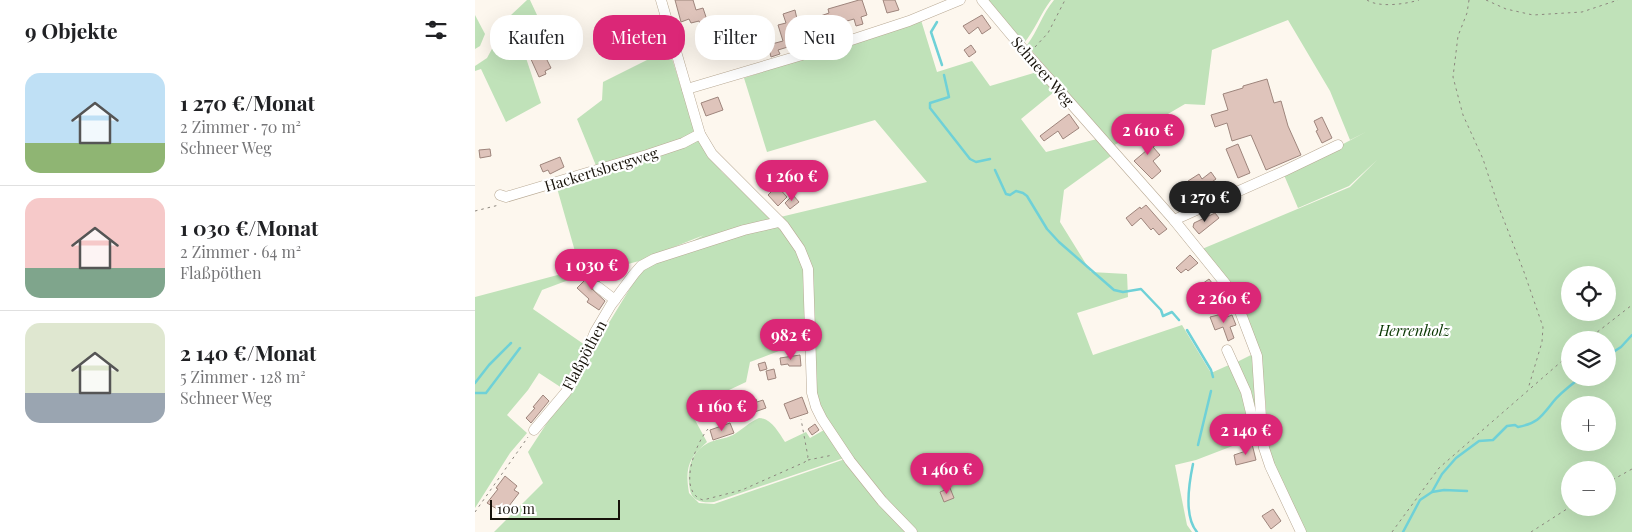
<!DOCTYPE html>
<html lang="de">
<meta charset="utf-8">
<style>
:root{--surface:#fff;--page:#f2f2f2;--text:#202124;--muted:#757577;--line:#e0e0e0;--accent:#db2777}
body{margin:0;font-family:"Playfair Display",serif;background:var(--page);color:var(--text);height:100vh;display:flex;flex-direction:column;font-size:19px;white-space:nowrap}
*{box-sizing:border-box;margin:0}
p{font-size:16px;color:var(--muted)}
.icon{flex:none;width:28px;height:28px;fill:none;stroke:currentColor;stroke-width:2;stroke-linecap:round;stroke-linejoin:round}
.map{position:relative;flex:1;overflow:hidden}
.details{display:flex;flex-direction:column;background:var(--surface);width:475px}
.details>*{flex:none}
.banner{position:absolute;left:15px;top:15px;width:475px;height:45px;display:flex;gap:10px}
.buttons{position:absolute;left:1086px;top:266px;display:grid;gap:10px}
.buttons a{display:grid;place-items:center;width:55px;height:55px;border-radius:50%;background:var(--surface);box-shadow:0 5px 20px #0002;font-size:25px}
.scale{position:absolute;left:15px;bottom:12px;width:130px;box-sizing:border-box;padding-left:5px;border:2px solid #17120a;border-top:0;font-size:14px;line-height:18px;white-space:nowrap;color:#17120a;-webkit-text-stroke:4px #fff;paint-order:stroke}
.price{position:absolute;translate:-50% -42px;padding:0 11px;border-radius:18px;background:var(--accent);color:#fff;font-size:16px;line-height:32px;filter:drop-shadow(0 1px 2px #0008)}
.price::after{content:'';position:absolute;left:50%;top:30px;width:15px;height:11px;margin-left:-8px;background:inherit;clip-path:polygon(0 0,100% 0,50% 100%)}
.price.selected{background:#222;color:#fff}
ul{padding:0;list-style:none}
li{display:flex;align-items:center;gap:15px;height:125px;padding:0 25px}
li+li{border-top:1px solid var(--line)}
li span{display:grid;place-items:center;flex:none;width:140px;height:100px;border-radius:15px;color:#555}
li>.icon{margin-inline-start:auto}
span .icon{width:60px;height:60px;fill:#fffc;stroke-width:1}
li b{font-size:21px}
h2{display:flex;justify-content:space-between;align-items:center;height:60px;padding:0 25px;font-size:21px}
.tag{padding:0 18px;border-radius:20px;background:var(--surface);box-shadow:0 5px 20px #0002;font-size:18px;line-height:45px}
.tag.selected{background:var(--accent);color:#fff}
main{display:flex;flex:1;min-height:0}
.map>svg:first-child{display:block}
.green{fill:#c0e2b9;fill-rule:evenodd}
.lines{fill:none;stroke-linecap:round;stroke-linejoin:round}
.stream{stroke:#6fd1d7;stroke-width:2.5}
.building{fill:#dfc4bb;stroke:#9e857c}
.minor-casing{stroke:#b8a994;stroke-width:11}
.path{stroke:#8c867e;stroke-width:1;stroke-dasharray:2.5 4;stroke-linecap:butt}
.minor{stroke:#fff;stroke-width:10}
.labels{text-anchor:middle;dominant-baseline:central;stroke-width:4.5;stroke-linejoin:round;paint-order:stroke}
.street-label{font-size:15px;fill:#17120a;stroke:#fff}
.park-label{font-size:15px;font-style:italic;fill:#083600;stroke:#fff}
</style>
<main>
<section class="details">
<h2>9 Objekte<svg class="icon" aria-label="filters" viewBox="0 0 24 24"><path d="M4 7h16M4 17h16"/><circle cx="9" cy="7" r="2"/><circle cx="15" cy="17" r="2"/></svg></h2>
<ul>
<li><span style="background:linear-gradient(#bfe0f5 70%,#8fb573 0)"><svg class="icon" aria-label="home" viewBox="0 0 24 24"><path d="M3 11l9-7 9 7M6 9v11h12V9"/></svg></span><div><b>1 270 €/Monat</b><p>2 Zimmer · 70 m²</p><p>Schneer Weg</p></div></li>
<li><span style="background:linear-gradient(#f6c9c9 70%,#7fa58c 0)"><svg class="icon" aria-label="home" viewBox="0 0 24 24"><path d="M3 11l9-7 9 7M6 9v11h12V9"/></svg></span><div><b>1 030 €/Monat</b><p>2 Zimmer · 64 m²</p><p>Flaßpöthen</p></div></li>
<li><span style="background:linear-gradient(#dfe7d0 70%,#9aa5b1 0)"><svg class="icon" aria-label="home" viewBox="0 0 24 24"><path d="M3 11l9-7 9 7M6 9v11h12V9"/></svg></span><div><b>2 140 €/Monat</b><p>5 Zimmer · 128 m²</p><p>Schneer Weg</p></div></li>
</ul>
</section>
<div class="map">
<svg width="1157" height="532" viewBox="0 0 1157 532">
<rect width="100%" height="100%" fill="#fdf7ee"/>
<!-- green -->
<g class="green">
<path d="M52,0h3l21,45 -25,13 15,45 -35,19 -25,-53 -6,2v-5l12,-8 23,-42z"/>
<path d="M512,0h64c-11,14 -16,31 -28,44z"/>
<path d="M579,0h578v532h-326l-32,-68 -5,-16 -5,-64 -4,-29 -23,-63 -35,-43 148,-62 27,-27 -28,26 -51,22 -14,-33 82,-43 -16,8 -20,-49 -42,-71 -76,30 -7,55 -20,-1 -72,42 -86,-101c11,-14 15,-31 27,-45zM1095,275h37v37h-37zM1095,340h37v38h-37zM1095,405h37v37h-37zM1095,470h37v38h-37z"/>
<path d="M0,15l10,19 -5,12 -5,3z"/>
<path d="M446,20l16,52 35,-11 18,25 47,-14 17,20 -33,27 25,33 51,-13 14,17 -47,34 -4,32 31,50 36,2 1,23 -51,16 16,42 89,-30 29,48 20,-9 12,29 8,34 5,10 -60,23 -21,5 12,60 5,7h-698l49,-49 -15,-31 32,-49 83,-136 61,-32 -65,26 -73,20 -24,9 -9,19 52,36 -20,45 -26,-17 -11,17 -21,25 20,18 -17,20 -35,55v-211l105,-28 -23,-81 141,-48 24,32 50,47 155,-37 -52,-62 -108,32 -23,-74zM338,338l2,53 7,22 29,44 -137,47 -15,-1 -10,-10c-4,-24 -1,-35 18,-51l-18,-33 57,-27 4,-20z"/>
<path d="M194,49l26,83 -14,10 -84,26 -20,-49 25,-19 1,-18z"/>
<path d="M778,354l6,73 -22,-65z"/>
<path d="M284,418c12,0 20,15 26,24l21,-10 4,6 14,-8 20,28 -130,44c-10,1 -22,0 -24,-12 -4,-18 0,-38 18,-47 8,-4 17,-4 25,-8 9,-5 16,-13 26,-17z"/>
</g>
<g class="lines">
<!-- stream -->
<g class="stream">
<path d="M462,22l-6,10 11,33"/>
<path d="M469,75l5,22 -19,6v5l40,51 6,3 14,-3"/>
<path d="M520,170l11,24 4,1 6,-4 7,2 4,3 20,33 12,13 55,48 9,2 18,-3 20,21 2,6 9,-4 7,8"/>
<path d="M712,330l24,40 2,7"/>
<path d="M1132,356l14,-9 11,-12"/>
<path d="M0,383l14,-18 22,-22"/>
<path d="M0,393h11l34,-45"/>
<path d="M723,445l13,-54"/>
<path d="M718,464c-4,19 -9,53 4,68"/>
<path d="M957,492l12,-2 23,1"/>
<path d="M928,532l17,-32 12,-8 10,-18 14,-16 23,-17 14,-1 14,-14 8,-1 3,2c20,-4 23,-10 35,-25 7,-9 18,-17 27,-24"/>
</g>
</g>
<!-- building -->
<g class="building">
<path d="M200,0h18l3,10 7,-2 6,18 -7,2 -3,-7 -8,2 -2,-4 -8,3z"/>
<path d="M384,0h3l5,15 -6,2 2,7 -7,2 -2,-7 -21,6 -1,-5 -44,15 3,11 -13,4 2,4 -9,3 -3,-12 15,-4 -5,-16 8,-2 -3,-9 12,-4 2,9 14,-3 1,3 17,-6 -1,-4z"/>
<path d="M408,0h12l4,10 -12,3z"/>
<path d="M507,15l9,13 -9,6 -4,-7 -9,7 -6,-8z"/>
<path d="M279,23h2l4,13 4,-1 2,7 -16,5 -1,-2 -2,1 -5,-19z"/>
<path d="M496,45l5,7 -7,5 -5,-7z"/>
<path d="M68,52l8,16 -6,3 1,3 -7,3 -9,-20z"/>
<path d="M792,79l7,24 7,-2 7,25 13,29 -35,15 -15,-35 -19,6 -5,-18 -12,4 -4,-12 17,-5 -5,-16 20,-6v-2z"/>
<path d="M243,97l5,13 -17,6 -5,-13z"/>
<path d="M594,114l10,14 -16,11 -5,-8 -14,10 -4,-5z"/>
<path d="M847,117l10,21 -10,5 -6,-12 2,-1 -4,-9z"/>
<path d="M670,130l11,15 -3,2 7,8 -7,6 8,10 -9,8 -18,-18 13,-11 -10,-13z"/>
<path d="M763,144l12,29 -12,5 -12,-29z"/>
<path d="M15,149l1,7 -11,2 -1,-8z"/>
<path d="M85,157l4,10 -14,7 -2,-4 -5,2 -3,-7z"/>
<path d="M736,172l5,7 -10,7 3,4 -12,8 -9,-17 11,-7 3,5z"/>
<path d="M302,186l10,11 -9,9 -10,-11z"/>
<path d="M318,195l6,7 -9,7 -5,-6z"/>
<path d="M671,205l21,24 -8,6 -6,-7 -2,2 -10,-12 -9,8 -6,-8 14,-11 1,2z"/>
<path d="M740,213l4,5 -20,16 -6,-7 1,-4z"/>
<path d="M715,255l8,8 -10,8 -2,-2 -5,4 -5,-5z"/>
<path d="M121,273l6,5 -2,3 -7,1 -1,7 13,12 -6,9 -12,-8 2,-3 -12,-11 9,-9z"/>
<path d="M734,279l10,13 -10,7 -10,-13z"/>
<path d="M751,313l1,4 5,-2 4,10 -6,2 4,11 -6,3 -5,-14 -8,3 -5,-13z"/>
<path d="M325,355l1,11h-12l-1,-2 -7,1 -1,-7z"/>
<path d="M290,362l2,7 -7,2 -2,-7z"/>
<path d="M299,369l2,9 -8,2 -2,-9z"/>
<path d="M68,395l6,6 -18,22 -5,-5 9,-10 -2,-1z"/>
<path d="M327,397l6,16 -18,6 -6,-15z"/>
<path d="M281,399l1,3 6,-2 3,8 -26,9 -3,-11z"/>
<path d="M255,423l4,10 -21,7 -3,-10z"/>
<path d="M340,424l4,6 -7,5 -4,-6z"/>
<path d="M777,444l4,16 -20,5 -2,-10 12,-4 -1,-5z"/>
<path d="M30,476l12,10 -3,4 5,3 -10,13 2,2 -4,7 -20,-12 11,-14 -2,-1z"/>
<path d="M475,488l4,10 -10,4 -4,-10z"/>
<path d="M798,509l8,12 -10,8 -9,-13z"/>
</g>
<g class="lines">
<!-- minor casing -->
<g class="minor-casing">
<g id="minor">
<path d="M186,0l39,134 12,20 72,72 16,23 8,20 4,124 4,14 6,12 28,42 32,40 30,31"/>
<path d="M507,0l46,55 146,165 59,73 24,63 5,76 2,16 6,18 31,66"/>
<path d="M212,89l152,-45 70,-23 51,-21"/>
<path d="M25,195l6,2 141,-42 36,-12 17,-9"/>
<path d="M699,220l110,-49 54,-26"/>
<path d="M123,287l17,13"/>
<path d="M752,350l19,42 8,33 4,7h4"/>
<path d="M59,430l32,-38 17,-31 12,-29 16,-27 23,-31 7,-8 13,-7 90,-29 35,-8"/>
</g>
</g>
<!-- path -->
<g class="path">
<path d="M892,0c12,8 39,4 52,0"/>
<path d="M994,0l-2,13 -9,23 -5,41 10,38 20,44 15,46 26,67 19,55 -1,15 -14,47"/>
<path d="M1011,0l20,9 27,6 49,-3 36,-12"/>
<path d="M560,47l13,-14 17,-33"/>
<path d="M0,211l24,-6"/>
<path d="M1112,340l45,-35"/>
<path d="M233,429c-13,15 -31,63 -5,71l39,-10 63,-28 3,-5 -7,-38"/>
<path d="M333,460l25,-5"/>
<path d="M1132,483l25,-14"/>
<path d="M0,512l53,-75"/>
<path d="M917,532l47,-64 131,-114"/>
<path d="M1056,532l39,-25"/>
</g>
<!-- minor -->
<use href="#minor" class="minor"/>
</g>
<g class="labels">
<!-- street labels -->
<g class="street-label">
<text transform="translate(568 71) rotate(49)">Schneer Weg</text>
<text transform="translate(126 169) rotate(-17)">Hackertsbergweg</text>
<text transform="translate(109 355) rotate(-62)">Flaßpöthen</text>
</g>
<!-- park labels -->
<g class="park-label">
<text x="939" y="330">Herrenholz</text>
</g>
</g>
</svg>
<div class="buttons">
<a><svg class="icon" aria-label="locate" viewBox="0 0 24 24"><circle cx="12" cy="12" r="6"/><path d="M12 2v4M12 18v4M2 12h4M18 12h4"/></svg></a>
<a><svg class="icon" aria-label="layers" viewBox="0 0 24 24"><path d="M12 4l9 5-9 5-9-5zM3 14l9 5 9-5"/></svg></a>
<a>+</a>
<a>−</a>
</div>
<div class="scale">100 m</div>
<b class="price" style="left:673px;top:156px">2 610 €</b>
<b class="price" style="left:317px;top:202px">1 260 €</b>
<b class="price selected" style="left:730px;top:223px">1 270 €</b>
<b class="price" style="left:117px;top:291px">1 030 €</b>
<b class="price" style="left:749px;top:324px">2 260 €</b>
<b class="price" style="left:316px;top:361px">982 €</b>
<b class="price" style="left:247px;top:432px">1 160 €</b>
<b class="price" style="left:771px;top:456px">2 140 €</b>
<b class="price" style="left:472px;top:495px">1 460 €</b>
<div class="banner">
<a class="tag">Kaufen</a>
<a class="tag selected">Mieten</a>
<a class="tag">Filter</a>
<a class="tag">Neu</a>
</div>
</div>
</main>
